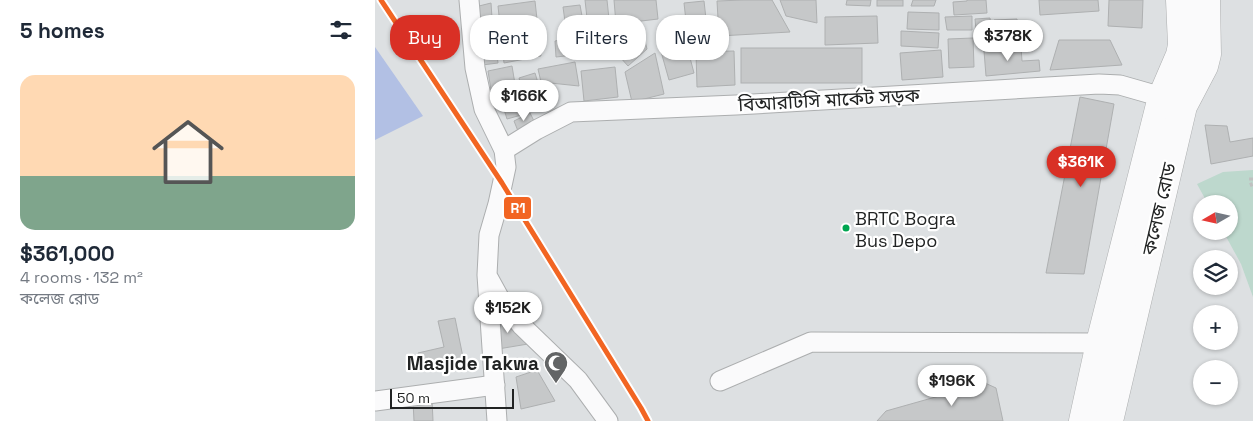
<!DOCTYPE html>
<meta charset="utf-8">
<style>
:root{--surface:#fff;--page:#f2f2f3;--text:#1f2937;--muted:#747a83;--line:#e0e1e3;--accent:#d93025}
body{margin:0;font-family:"Space Grotesk","Noto Sans Bengali",sans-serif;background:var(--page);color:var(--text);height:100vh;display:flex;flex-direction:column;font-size:19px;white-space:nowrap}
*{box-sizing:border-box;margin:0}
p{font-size:16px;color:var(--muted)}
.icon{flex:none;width:28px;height:28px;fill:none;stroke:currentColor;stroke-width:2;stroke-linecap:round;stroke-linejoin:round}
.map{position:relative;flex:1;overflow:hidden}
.drawer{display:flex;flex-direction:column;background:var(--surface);width:375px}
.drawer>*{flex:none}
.banner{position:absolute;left:15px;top:15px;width:475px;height:45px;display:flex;gap:10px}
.needle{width:32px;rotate:261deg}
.tools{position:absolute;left:818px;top:195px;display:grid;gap:10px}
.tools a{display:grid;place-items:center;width:45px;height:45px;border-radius:50%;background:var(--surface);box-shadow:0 1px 4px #0004;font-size:25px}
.scale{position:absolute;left:15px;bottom:12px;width:124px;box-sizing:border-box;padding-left:5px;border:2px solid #212323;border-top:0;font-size:14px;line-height:18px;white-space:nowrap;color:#212323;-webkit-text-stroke:4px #fff;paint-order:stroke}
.price{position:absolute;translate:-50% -42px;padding:0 11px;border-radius:18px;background:#fff;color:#222;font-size:16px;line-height:32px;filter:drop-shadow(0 1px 2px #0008)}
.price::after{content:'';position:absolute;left:50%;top:30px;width:15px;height:11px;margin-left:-8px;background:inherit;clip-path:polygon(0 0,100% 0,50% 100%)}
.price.active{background:var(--accent);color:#fff}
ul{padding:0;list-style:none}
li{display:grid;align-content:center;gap:10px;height:265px;padding:0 20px}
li+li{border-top:1px solid var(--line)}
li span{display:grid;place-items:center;height:155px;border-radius:15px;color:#555}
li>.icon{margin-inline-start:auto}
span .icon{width:90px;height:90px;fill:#fffc;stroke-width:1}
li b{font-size:21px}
h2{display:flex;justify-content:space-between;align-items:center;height:60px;padding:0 20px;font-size:21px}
.tag{padding:0 18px;border-radius:20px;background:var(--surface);box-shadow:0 1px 4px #0004;font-size:18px;line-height:45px}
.tag.active{background:var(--accent);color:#fff}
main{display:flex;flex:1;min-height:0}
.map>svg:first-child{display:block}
.green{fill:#bdd8cd}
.water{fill:#b2c0e4}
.building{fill:#c6c8c9;stroke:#aeb0b1}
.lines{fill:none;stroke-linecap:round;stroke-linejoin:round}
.minor-casing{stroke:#acaeaf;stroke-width:21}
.highway-casing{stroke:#acaeaf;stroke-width:29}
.path{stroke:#bfc0c0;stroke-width:3;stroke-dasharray:4 4;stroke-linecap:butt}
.minor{stroke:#fafafb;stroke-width:19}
.highway{stroke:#fafafb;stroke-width:28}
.rail-1-casing{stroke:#fff;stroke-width:9}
.rail-1{stroke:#f26522;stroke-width:5}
.bus-dot{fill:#00a651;stroke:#fff;stroke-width:2}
.labels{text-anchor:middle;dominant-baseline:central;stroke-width:4.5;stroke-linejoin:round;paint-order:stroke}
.bus-label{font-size:18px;fill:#212323;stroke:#fff;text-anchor:start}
.street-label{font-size:19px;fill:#212323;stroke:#fff}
.poi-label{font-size:19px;font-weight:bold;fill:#212323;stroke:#fff;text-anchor:end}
.line-badge{stroke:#fff;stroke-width:2}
.badge-label{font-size:14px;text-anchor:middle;font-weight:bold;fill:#fff}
</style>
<main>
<section class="drawer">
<h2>5 homes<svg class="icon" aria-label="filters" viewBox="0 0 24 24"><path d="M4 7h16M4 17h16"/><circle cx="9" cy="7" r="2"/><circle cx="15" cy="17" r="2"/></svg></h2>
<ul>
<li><span style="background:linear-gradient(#ffd9b3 65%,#7fa58c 0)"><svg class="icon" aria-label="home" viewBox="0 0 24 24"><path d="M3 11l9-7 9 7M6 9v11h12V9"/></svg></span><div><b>$361,000</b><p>4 rooms · 132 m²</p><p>কলেজ রোড</p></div></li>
</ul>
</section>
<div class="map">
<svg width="878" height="421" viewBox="0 0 878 421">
<rect width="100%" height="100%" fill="#dde0e2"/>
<!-- green -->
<path class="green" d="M878,170v127l-12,-33 -18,-33h6v-27h-21l-11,-20 26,-12z"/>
<!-- water -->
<path class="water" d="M0,47l48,69 -48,24z"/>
<!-- building -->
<g class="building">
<path d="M210,0h22l2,19 -22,-1z"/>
<path d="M239,0h42l2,19 -42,5z"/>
<path d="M368,0h29l18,32 -71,4 -2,-35z"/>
<path d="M405,0h36l1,23 -31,-7z"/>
<path d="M472,0h24l-1,6 -24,-1z"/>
<rect x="502" y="0" width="26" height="6"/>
<path d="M538,0h23l-2,6h-23z"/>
<path d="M592,0h19l1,13 -33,2 -1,-13 14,-1z"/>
<path d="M664,0h59l1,11 -59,4z"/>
<path d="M734,0h34l-1,28 -34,-2z"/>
<path d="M160,1l6,55 -37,7 -6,-57z"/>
<path d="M329,1l3,27 -20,2 -3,-27z"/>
<path d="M116,3l1,15 -15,2 -2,-13z"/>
<path d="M205,5l4,22 -18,2 -3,-22z"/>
<path d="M533,12l31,1v17l-32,-1z"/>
<path d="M502,16l1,27 -53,2v-28z"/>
<path d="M597,16v14h-25l-2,-13z"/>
<path d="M615,18l2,21 -15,2 -2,-22z"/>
<path d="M642,19l1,20 -23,1 -1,-20z"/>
<path d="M118,24l2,17 -16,2 -2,-17z"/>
<path d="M266,25l6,24 -19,17 -8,-9 -6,-26z"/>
<path d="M211,27h16l1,27 -25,3 -4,-22 13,-3z"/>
<path d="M526,31l38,2 -1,15 -37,-2z"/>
<path d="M196,38l3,17 -18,2 -1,-16z"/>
<path d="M598,38l1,29 -25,1 -1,-29z"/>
<path d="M684,40h51l12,25 -72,5z"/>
<path d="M303,43l4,13 7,-2 5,19 -25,7 -9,-32z"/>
<path d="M121,46l2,17 -16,2 -2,-17z"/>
<path d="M646,47l1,14 17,-1 1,11 -54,5 -2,-25z"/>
<rect x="366" y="48" width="121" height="35"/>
<path d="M566,50l2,27 -41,3 -2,-27z"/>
<path d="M359,51l1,34 -38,2 -1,-35z"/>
<path d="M280,53l9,41 -32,8 -7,-30z"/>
<path d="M200,62l4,24 -38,-4 -3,-13z"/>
<path d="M137,66l3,18 -22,4 -2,2 -3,-19z"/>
<path d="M240,67l3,30 -34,4 -3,-30z"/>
<path d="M160,73l10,33 -17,5 -9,-33z"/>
<path d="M139,88l2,10 -15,4 -2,-10z"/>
<path d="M705,97l34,7 -30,170 -38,-1z"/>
<path d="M146,100l4,14 -18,5 -4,-13z"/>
<path d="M155,113l5,10 -17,8 -4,-10z"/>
<path d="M830,125l22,1 3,16 23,-4v18l-42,8z"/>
<path d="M130,316l23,28 -30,5 -3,-31z"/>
<path d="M80,318l9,44 -43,9 -3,-18 26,-6 -6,-26z"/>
<path d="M162,370l18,31 -34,8 -5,-32z"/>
<path d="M610,383l11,5 7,33h-126l9,-10z"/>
<path d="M57,399l1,22h-19l-1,-20z"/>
</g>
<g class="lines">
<!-- minor casing -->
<g class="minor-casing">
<g id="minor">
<path d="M94,0l6,68 9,41 20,41 2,17 -8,37 -9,31 -2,40 10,146"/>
<path d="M129,150l32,-20 35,-18 165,-7 363,-21 21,1 42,12"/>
<path d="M114,279l11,20 22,27 56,54 30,41"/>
<path d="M345,381l91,-39 289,1"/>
<path d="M0,401l120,-16"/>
</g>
</g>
<!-- highway casing -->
<g class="highway-casing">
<g id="highway">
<path d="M708,421l17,-78 62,-246 18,-42 2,-10 -2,-45"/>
<path d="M734,421l74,-315 21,-40 3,-12 -1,-54"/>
</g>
</g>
<!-- path -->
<path class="path" d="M878,179h-4l4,10"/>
<!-- minor -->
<use href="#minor" class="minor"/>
<!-- highway -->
<use href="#highway" class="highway"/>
<!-- rail-1 casing -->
<g class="rail-1-casing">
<path id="rail-1" d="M6,0l121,183 139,225 7,13"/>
</g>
<!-- rail-1 -->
<use href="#rail-1" class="rail-1"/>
</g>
<!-- icons -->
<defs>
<g id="mosque-pin" transform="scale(1.25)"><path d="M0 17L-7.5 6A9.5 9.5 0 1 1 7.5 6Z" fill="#636566" stroke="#fff"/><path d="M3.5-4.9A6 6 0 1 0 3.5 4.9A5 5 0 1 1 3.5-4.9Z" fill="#fff"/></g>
</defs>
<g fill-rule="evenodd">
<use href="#mosque-pin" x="181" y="363"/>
</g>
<!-- markers -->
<circle class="bus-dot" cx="471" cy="228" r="4.5"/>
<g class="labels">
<!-- bus labels -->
<g class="bus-label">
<text x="480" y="218">BRTC Bogra<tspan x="480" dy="22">Bus Depo</tspan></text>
</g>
<!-- street labels -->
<g class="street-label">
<text transform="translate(454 100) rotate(-3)">বিআরটিসি মার্কেট সড়ক</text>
<text transform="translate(784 209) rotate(-77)">কলেজ রোড</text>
</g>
<!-- poi labels -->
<g class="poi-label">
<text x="164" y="363">Masjide Takwa</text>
</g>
</g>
<rect class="line-badge" x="128" y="196" width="29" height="24" rx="5" fill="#f26522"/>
<g class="badge-label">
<text x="143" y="213">R1</text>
</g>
</svg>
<div class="tools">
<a><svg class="needle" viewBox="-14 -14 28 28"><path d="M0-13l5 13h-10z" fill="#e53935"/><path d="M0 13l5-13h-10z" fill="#747a83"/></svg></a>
<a><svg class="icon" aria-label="layers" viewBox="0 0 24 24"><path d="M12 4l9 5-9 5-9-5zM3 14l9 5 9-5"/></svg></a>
<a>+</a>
<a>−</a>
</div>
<div class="scale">50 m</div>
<b class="price" style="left:633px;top:62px">$378K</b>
<b class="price" style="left:149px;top:122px">$166K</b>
<b class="price active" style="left:706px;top:188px">$361K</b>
<b class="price" style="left:133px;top:334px">$152K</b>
<b class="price" style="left:577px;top:407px">$196K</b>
<div class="banner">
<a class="tag active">Buy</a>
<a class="tag">Rent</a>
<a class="tag">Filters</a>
<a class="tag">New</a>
</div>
</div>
</main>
